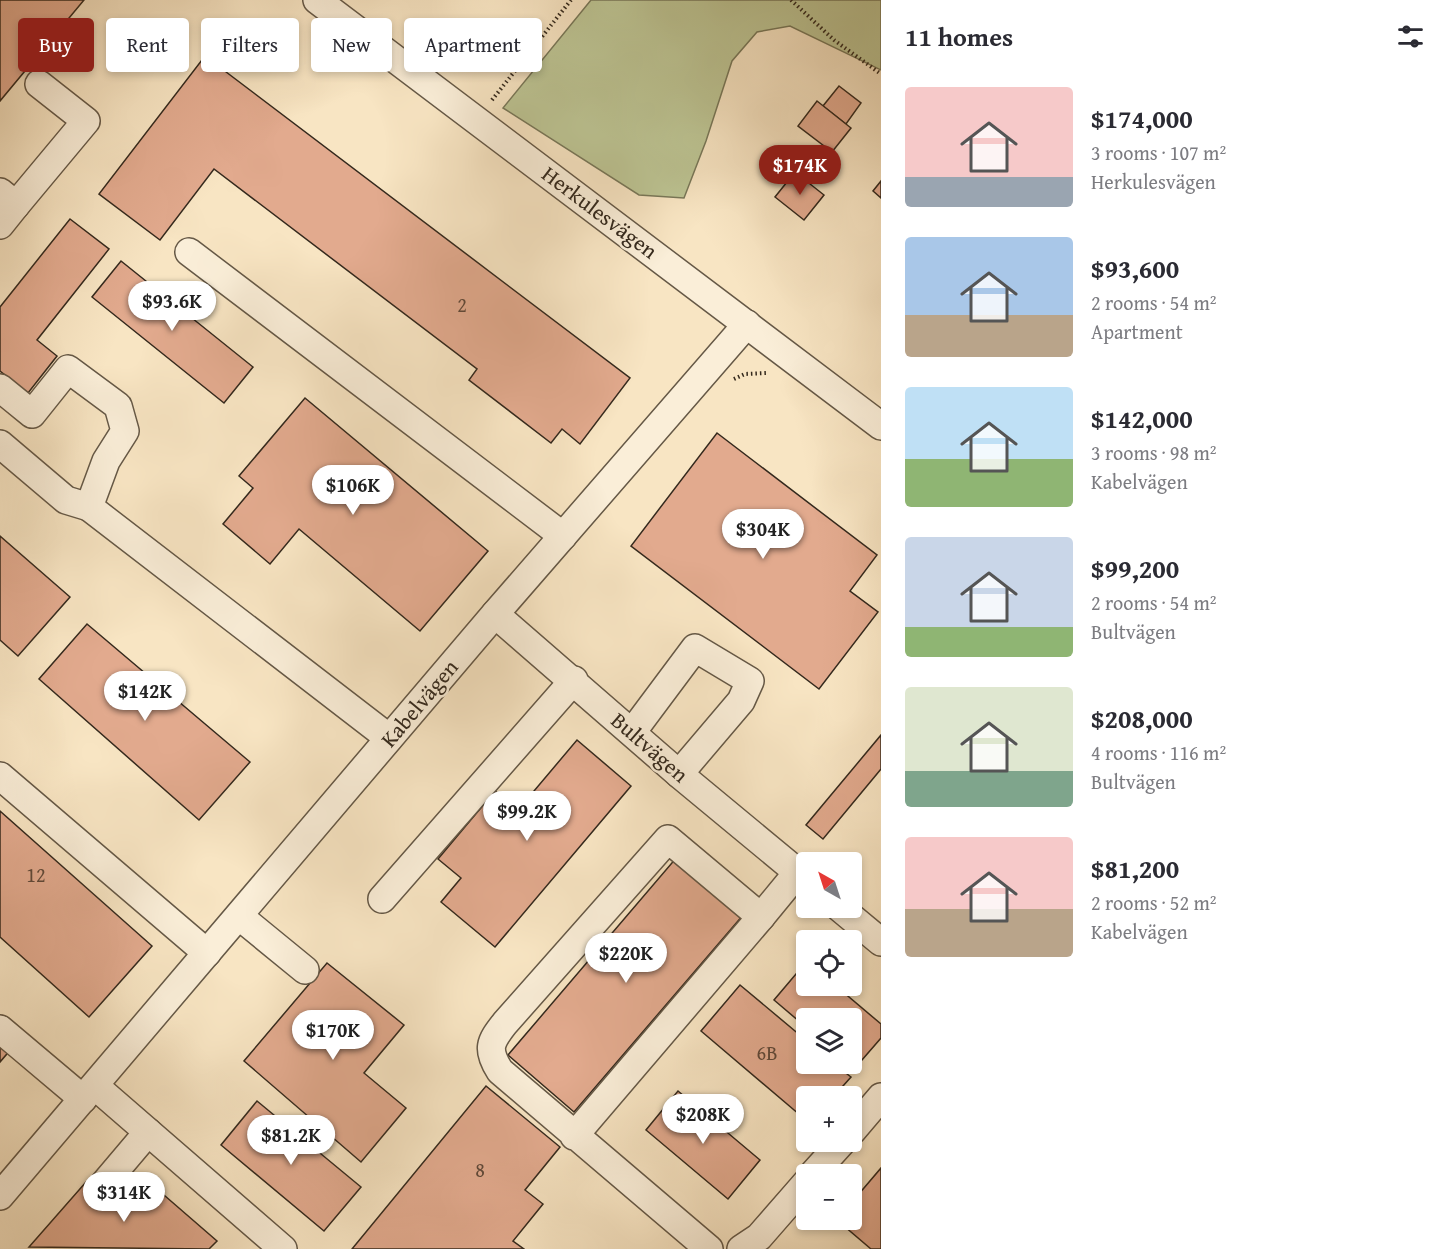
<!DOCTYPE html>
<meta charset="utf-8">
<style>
:root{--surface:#fff;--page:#f2f2f3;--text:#2b2b33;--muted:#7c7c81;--accent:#8f2418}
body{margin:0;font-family:"Gentium Book Plus",serif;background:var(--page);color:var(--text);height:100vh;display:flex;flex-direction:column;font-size:22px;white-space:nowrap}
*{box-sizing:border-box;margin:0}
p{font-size:20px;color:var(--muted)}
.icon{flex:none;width:33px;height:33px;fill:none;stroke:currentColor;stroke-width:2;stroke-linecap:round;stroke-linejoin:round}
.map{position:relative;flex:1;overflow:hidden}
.panel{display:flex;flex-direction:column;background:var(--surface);width:570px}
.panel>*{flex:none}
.hud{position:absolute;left:18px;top:18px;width:570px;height:54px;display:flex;gap:12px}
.needle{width:39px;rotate:321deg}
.controls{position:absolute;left:796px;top:852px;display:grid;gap:12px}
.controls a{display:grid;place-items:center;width:66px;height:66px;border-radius:6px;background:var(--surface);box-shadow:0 3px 9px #0003;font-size:30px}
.price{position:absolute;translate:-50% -51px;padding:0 14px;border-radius:21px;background:#fff;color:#222;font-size:20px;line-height:39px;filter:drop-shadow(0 2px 3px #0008)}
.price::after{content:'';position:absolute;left:50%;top:36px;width:18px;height:14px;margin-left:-9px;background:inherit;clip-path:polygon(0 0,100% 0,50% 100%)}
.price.selected{background:var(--accent);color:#fff}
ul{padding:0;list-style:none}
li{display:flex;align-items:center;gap:18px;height:150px;padding:0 24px}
li span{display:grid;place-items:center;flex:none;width:168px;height:120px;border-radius:6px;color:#555}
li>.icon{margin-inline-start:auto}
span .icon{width:72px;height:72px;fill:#fffc;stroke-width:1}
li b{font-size:26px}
h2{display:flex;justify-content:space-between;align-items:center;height:72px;padding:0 24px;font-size:26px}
.pill{padding:0 21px;border-radius:6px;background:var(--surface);box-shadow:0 3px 9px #0003;font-size:21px;line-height:54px}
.pill.selected{background:var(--accent);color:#fff}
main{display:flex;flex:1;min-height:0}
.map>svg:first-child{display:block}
.green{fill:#bdc594;stroke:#787758;stroke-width:1.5}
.building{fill:#e2aa8e;stroke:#34291d;stroke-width:1.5}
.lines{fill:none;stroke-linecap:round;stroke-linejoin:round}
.minor-casing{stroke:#655846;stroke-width:30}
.path{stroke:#34291d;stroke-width:4;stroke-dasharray:1.5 3;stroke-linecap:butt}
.minor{stroke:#faeed8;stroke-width:27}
.labels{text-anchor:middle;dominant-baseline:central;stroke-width:5;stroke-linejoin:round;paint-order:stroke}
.number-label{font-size:20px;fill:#604939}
.street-label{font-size:22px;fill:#34291d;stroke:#faeed8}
</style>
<main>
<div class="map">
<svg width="881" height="1249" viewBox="0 0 881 1249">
<rect width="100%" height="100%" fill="#f8e5c3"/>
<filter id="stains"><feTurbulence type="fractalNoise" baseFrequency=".00333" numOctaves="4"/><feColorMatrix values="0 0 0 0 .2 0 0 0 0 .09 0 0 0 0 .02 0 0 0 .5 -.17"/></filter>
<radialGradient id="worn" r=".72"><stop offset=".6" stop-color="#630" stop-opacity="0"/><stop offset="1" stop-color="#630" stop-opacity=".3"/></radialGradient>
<!-- green -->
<path class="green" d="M591,0h290v70l-91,-44 -33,6 -25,29 -26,80 -22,57 -45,-3 -136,-87z"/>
<!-- building -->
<g class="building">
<path d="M0,0h84l-84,101z"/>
<path d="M205,56l425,322 -50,66 -18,-15 -11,14 -82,-63 8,-11 -263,-200 -54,71 -61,-46z"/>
<path d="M839,86l22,17 -15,21 -23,-18z"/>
<path d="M817,101l34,27 -19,24 -34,-26z"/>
<path d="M795,172l29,23 -20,25 -29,-23z"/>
<path d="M881,181v17l-8,-7z"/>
<path d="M70,219l39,30 -72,91 20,16 -29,37 -28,-22v-64z"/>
<path d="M121,261l132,106 -29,36 -132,-106z"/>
<path d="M305,398l183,153 -68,80 -121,-102 -29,35 -47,-40 30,-36 -14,-12z"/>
<path d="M717,433l160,122 -27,36 28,21 -59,77 -188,-143z"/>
<path d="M0,536l70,61 -52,59 -18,-16z"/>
<path d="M87,624l163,138 -51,58 -160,-141z"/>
<path d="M881,735v34l-58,70 -17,-14z"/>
<path d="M577,740l54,46 -136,161 -54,-45 20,-24 -23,-19 57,-68 23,19z"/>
<path d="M0,811l152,135 -63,71 -89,-80z"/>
<path d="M677,857l67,57 -170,198 -66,-57z"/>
<path d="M807,961v25h29l45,38v14l-26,30 -6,-4h3v-46h-45v10l-33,-28z"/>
<path d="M327,963l77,62 -40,48 42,35 -45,54 -117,-101z"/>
<path d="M740,985l67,56v23h27l17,13 -17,19h-27v25l-106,-90z"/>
<path d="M0,1038l12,10 -12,14z"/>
<path d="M486,1086l74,61 -35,43 18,14 -30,37 11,8h-172z"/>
<path d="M678,1091l82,69 -32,39 -82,-69z"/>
<path d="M257,1101l104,86 -37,44 -103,-86z"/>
<path d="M881,1168v81h-10l-34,-29h15v-18z"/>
<path d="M142,1176l75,65 -8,8 -180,-2 57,-65 30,25z"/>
</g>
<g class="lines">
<!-- minor casing -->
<g class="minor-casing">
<g id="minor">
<path d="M317,0l564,426"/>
<path d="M0,192l16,13 -16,20"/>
<path d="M16,205l70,-84 -47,-37"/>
<path d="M189,252l374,284"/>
<path d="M0,388l32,26 36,-45 50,37 7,25 -19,30 -17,46 300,231"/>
<path d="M0,444l66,56 23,7"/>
<path d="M495,614l184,160 128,106"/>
<path d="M633,731l62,-83 55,33 -9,20 -62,73"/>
<path d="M0,776l207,177"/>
<path d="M382,899l192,-219"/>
<path d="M840,908l41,34"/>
<path d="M239,916l66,54"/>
<path d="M761,917l37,-45"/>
<path d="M0,1029l83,70"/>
<path d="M95,1086l188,163"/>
<path d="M852,1131l29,-34"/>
<path d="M574,1136l187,-219 -93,-78 -163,184c-15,19 -19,26 -5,48l209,178"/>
<path d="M813,1174l29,-32"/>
<path d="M104,1184l44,-52"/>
<path d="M0,1196l495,-582 252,-290"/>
<path d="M741,1249l18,-12 48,-55"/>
</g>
</g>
<!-- path -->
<g class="path">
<path d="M791,0l43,40 47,34"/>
<path d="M492,100l79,-100"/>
<path d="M734,379l11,-5 22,-1"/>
</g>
<!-- minor -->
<use href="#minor" class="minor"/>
</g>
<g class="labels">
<!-- number labels -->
<g class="number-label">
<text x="462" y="304">2</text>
<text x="36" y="874">12</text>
<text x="767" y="1052">6B</text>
<text x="480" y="1169">8</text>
</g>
<!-- street labels -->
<g class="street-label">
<text transform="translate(600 212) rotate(37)">Herkulesvägen</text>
<text transform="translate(419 703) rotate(-50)">Kabelvägen</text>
<text transform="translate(650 747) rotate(41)">Bultvägen</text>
</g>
</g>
<rect width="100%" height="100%" filter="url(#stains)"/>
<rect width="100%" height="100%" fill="url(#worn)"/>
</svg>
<div class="controls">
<a><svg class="needle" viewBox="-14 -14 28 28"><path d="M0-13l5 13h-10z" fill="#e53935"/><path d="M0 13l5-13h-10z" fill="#7c7c81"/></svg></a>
<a><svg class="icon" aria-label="locate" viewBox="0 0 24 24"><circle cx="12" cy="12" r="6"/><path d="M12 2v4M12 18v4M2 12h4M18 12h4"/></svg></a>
<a><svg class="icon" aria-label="layers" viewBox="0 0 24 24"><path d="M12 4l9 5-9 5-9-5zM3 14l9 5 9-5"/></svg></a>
<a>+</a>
<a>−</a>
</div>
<b class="price selected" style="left:800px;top:196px">$174K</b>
<b class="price" style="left:172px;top:332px">$93.6K</b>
<b class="price" style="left:353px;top:516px">$106K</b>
<b class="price" style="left:763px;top:560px">$304K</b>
<b class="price" style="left:145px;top:722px">$142K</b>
<b class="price" style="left:527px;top:842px">$99.2K</b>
<b class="price" style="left:626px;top:984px">$220K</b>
<b class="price" style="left:333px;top:1061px">$170K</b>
<b class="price" style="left:703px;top:1145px">$208K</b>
<b class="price" style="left:291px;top:1166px">$81.2K</b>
<b class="price" style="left:124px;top:1223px">$314K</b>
<div class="hud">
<a class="pill selected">Buy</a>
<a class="pill">Rent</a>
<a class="pill">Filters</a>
<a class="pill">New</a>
<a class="pill">Apartment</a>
</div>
</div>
<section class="panel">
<h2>11 homes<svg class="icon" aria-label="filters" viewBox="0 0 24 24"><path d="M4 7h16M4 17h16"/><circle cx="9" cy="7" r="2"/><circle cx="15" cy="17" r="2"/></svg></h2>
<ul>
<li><span style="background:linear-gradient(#f6c9c9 75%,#9aa5b1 0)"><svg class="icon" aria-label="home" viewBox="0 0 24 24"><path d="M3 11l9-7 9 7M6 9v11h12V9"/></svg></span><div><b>$174,000</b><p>3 rooms · 107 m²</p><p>Herkulesvägen</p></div></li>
<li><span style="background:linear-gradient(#a9c7e8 65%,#b9a48a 0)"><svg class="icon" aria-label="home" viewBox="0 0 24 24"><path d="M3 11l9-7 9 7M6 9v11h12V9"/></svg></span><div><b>$93,600</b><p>2 rooms · 54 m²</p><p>Apartment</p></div></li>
<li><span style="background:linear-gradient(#bfe0f5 60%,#8fb573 0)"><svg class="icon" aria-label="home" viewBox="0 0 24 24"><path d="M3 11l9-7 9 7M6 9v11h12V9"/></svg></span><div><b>$142,000</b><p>3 rooms · 98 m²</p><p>Kabelvägen</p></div></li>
<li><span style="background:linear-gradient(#c9d6e8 75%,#8fb573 0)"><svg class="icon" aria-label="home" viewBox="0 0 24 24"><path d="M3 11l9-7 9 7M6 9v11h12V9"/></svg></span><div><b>$99,200</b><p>2 rooms · 54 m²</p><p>Bultvägen</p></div></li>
<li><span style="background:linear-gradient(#dfe7d0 70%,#7fa58c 0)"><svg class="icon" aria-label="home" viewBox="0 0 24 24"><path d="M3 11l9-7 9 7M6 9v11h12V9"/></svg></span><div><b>$208,000</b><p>4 rooms · 116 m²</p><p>Bultvägen</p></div></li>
<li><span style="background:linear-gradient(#f6c9c9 60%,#b9a48a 0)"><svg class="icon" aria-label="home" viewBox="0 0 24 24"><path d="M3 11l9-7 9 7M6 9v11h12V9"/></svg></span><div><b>$81,200</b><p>2 rooms · 52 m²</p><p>Kabelvägen</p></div></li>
</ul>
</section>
</main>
